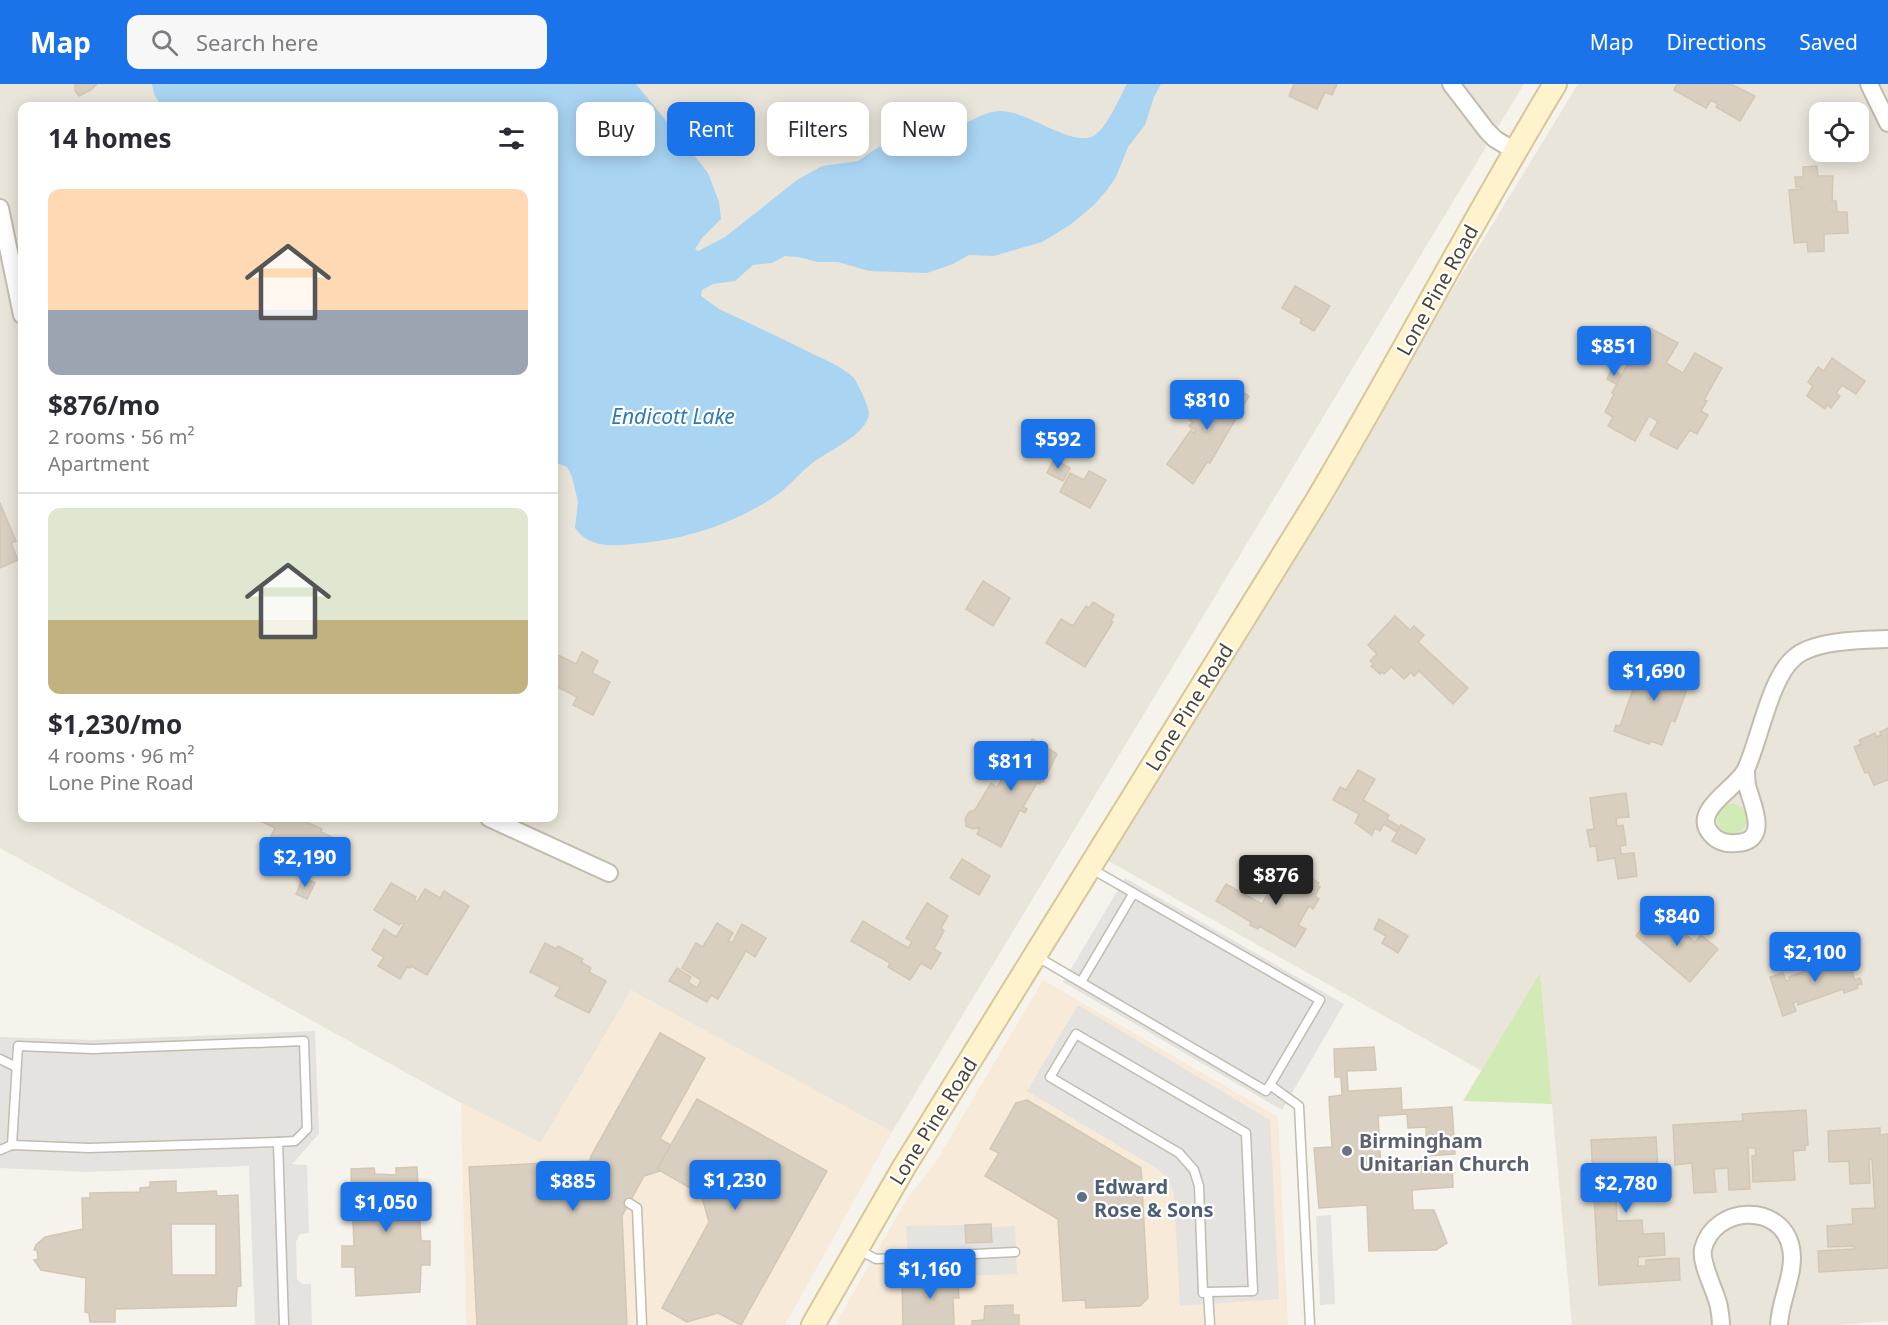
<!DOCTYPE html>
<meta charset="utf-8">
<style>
:root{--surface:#fff;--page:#f7f7f7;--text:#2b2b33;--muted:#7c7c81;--line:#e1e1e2;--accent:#1a73e8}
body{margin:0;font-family:"Noto Sans",sans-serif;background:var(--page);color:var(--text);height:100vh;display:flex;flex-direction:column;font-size:22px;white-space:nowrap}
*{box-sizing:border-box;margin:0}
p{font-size:20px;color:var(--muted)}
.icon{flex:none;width:33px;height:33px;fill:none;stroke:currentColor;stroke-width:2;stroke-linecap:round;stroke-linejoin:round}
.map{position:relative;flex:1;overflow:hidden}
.sheet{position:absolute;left:18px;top:18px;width:540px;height:720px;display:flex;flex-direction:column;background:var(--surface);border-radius:12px;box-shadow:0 3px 15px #0003}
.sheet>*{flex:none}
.banner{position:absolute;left:576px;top:18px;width:570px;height:54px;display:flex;gap:12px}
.tools{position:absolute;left:1809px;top:18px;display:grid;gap:12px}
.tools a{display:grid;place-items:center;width:60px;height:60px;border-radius:12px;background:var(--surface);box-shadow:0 3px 15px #0003;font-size:30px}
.price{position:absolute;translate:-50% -51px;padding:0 14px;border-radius:6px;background:var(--accent);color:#fff;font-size:20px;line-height:39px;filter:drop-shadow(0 2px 3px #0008)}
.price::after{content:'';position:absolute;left:50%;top:36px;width:18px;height:14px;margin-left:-9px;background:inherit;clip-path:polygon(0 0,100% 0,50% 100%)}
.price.active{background:#222;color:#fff}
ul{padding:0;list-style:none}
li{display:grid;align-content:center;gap:12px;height:318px;padding:0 30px}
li+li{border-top:2px solid var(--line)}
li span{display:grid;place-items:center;height:186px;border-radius:12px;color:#555}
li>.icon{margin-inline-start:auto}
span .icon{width:108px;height:108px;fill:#fffc;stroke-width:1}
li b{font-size:26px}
h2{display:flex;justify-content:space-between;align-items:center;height:72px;padding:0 30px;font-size:26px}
.pill{padding:0 21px;border-radius:12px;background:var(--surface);box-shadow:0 3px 15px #0003;font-size:21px;line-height:54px}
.pill.active{background:var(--accent);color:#fff}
header{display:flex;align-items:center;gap:36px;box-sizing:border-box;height:84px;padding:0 30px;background:var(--accent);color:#fff}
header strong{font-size:28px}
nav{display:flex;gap:33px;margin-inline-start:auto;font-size:21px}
.search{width:420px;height:54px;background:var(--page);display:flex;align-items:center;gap:15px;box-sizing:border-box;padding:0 21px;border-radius:12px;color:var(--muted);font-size:22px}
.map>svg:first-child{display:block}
.residential{fill:#eae5da;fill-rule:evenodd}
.commercial{fill:#f7ead8}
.green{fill:#d2eab5}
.parking{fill:#e5e3e0}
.water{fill:#a9d4f2}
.building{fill:#d8cfc1;stroke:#d3c7b4;stroke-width:1.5;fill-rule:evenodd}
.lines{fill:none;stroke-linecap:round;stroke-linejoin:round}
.lane-casing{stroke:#c2bbae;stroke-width:11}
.street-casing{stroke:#c2bbae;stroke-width:20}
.secondary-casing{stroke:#d6c79b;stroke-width:26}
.lane{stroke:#fff;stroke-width:8}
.street{stroke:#fff;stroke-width:16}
.secondary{stroke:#fff3cd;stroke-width:22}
.worship-dot{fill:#6b7280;stroke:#fff;stroke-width:2}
.service-dot{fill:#5c6f8a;stroke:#fff;stroke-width:2}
.labels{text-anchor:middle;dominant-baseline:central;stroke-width:4.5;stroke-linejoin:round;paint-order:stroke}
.street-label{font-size:20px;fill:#4b4439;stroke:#fff}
.worship-label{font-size:20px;font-weight:bold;fill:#5b616d;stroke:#fff;text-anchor:start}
.service-label{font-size:20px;font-weight:bold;fill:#4e5e75;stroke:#fff;text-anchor:start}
.water-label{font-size:21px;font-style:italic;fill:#2e7ab2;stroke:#fff}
</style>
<header>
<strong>Map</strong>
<div class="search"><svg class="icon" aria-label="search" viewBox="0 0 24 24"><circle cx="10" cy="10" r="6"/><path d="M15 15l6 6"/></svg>Search here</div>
<nav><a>Map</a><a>Directions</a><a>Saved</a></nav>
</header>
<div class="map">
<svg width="1888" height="1241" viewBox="0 0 1888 1241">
<rect width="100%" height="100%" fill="#f6f3ec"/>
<!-- residential -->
<g class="residential">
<path d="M0,0h277l10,22h-265v712h532v-712l-38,-22h1008l-632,1048 -261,-141 -90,152 -80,-40 -461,-255z"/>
<path d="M1578,0h310v1237l-49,4h-267l-32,-351 -58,97 -377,-212zM1820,28h38v40h-38z"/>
</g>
<!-- commercial -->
<g class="commercial">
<path d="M1043,896l235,137 10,208h-453l73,-128 26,-32z"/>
<path d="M631,906l261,142 -107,193h-319l-5,-222 80,40z"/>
</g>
<!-- green -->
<g class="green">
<circle cx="1732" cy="735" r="15"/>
<path d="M1540,889l12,131 -89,-3z"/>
</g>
<!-- parking -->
<g class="parking">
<path d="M1125,794l219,126 -62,106 -219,-128z"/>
<path d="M1078,921l192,115 9,179 -99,7 -6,-111 -5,-16 -13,-11 -129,-77z"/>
<path d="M315,947l4,103 -27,30 15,1 2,68 -9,1 -4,8 1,37 5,5h9l1,41h-57l-6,-159 -163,6 -86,-4v-131l93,3z"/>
<path d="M1331,1131l4,89 -15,1 -4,-89z"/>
<path d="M965,1141l1,18 26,-1v-15l23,-1 2,48 -62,2 -1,-13 -46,1 -2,-38z"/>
</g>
<!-- water -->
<path class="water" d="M152,0h484l31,38 8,17 19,16 14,18 11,29 2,17 -19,19 -7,11 3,2 27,-14 72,-57 25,-14 36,-5 19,-13 38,-17 24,-5 13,4c15,-6 30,-18 47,-19 26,-2 76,39 96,24 12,-8 25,-38 32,-51h34l-7,13 -9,28 -17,22 -12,30 -9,13 -13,15 -24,20 -28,17 -48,14 -25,-1 -16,9 -26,9 -58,-2 -31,-9h-20l-20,-5 -13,-1 -13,7 -19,2 -18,16 -22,3 -11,6 -1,6 18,13c30,14 60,28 90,43 14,7 32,14 44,25 4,4 17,32 16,37 -3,21 -39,36 -54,47 -15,11 -26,26 -41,36 -43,28 -90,43 -141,47 -22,2 -44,4 -58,-16l3,-26 -6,-25 -5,-10 -13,-5v-356h-393l-7,-12z"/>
<!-- building -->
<g class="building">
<path d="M75,0h22l-6,6 -12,6 -4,-5z"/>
<path d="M1294,0h43l-5,11 -7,-3 -8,17 -28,-13z"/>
<path d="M1677,0h54l24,12 -15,25 -24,-14 2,-3 -7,-4 -5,8 -32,-18z"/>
<path d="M1817,82l1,10h15l-1,25h4l1,11h10l1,21 -24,1v17l-16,1 -1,-10 -13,1 -5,-53 13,-1v-2h-6l-1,-10h8v-10z"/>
<path d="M1295,202l35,20 -16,25 -14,-8 2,-4 -20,-11z"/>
<path d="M1650,244l28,15 -12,20 17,10 12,-20 27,15 -18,32 3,1 -6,10 7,4 -11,19 -7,-4 -13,19 -27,-14 8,-14 -9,-5 -14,25 -27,-15 5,-9 -8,-5 9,-18 -2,-1 15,-28 3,1z"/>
<path d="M1832,274l33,23 -9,13 -14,-9 -6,8 4,3 -9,12 -4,-3 -2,4 -18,-13 6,-10 -5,-4 10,-15 6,4z"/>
<path d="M1612,285l9,6 -5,9 -9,-5z"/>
<path d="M1227,298l22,14 -39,67 -3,-1 -14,22 -26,-20 24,-34 3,3 2,-2 -7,-5 4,-4 -11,-7 11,-17 11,6 6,-9 6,4z"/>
<path d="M1054,375l16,9 -7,13 -16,-8z"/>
<path d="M1089,387l17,9 -16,28 -30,-16 10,-19 14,7z"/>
<path d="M0,419l16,38 -5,2 7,17 -18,8z"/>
<path d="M983,497l27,17 -17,28 -27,-17z"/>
<path d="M1093,518l21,13 -3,6 2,1 -28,45 -39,-24 15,-24 12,7 13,-20 3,2z"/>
<path d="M1395,532l15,14 4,-4 10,9 -6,7 50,46 -15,16 -34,-33 -5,5 -3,-4 -7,7 -13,-12 -7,7 -2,-2 -2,2 -9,-8 3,-2 -4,-3 7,-7 -9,-9z"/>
<path d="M582,568l16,9 -6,12 18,9 -17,33 -20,-10 4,-8 -23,-12v-32l22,11z"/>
<path d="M1644,574l48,17 -17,47 -4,-2 -9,25 -12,-4 -1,3 -35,-13 2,-6 4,1z"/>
<path d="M1888,644v52l-14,5 -6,-13 -3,1 -11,-26 7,-3 -2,-4 16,-7 1,4 5,-2 -1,-3z"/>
<path d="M1032,655l9,5 1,-3 6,4 -2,2 11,7 -14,28 -2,-1 -1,3 -3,-1 -14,24 4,2 -2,4 -5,-3 -19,37 -24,-13 3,-6 -7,1 -7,-3 -1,-7 4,-7 6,-2 16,-27 6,4 9,-15 5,3 2,-3 -4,-2 3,-6 -7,-5 8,-14 11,7z"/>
<path d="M1358,686l17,9 -12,21 26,15 -2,4 13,8 -3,5 -13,-8 -4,7 -5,-3 -3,7 -17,-12 4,-9 -26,-14 7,-13 6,3z"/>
<path d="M1626,709l3,24 -13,1 1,8 6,-1 3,20 -6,1 1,8 13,-1 3,23 -19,3 -3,-21 -17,3 -2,-15 -6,1 -3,-17 7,-1 -4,-31z"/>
<path d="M262,734h35l25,11 -1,3 17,8 -10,20 -17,-7 -1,3 -17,-8 -4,8 -13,-6 4,-8 -10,-4 5,-10 -14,-7z"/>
<path d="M1401,741l24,14 -9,15 -24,-13z"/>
<path d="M962,775l28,17 -11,19 -29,-17z"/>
<path d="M1285,787l14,8 3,-6 17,10 -2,3 3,1 -5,9 4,3 -6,10 -4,-3 -11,19 8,4 -11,18 -36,-21 -1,3 -8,-4 1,-3 -35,-21 10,-17 36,20 10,-19 4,2z"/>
<path d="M303,794l12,5 -8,16 -11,-5z"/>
<path d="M391,799l25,14 -2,3 3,2 8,-13 15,9 4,-7 25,15 -42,69 -16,-9 -1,2 -3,-1 -7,12 -22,-13 6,-9 -12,-7 12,-21 12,8 8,-13 -3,-1 -2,2 -25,-15z"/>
<path d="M927,819l21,13 -7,12 3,3 -10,18 7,4 -10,16 -10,-6 -11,17 -22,-13 2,-4 -39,-22 12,-20 45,27 4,-6 -6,-4z"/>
<path d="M1653,830l10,8 3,-4 29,24 6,-7 17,14 -28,33 -54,-46z"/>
<path d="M1379,835l29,17 -10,17 -16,-10 4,-7 -12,-7z"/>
<path d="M717,839l16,10 -5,8 4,2 10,-19 24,14 -11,19 -9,-6 -28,48 -7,-4 -4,7 -38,-21 8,-13 14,9 -3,5 9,6 4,-8 -19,-12 14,-25 7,4z"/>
<path d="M545,859l11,6 2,-3 25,13 -2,3 10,6 -2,4 17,9 -17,32 -34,-17 5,-9 -30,-15z"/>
<path d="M1845,866l1,5 4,-2 2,7 -4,1 7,19 5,-2 2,6 -5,1 1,3 -14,5 -1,-4 -45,16v-4l-5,2 3,8 -13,5 -13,-39 13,-4 3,8 4,-1 -1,-3 44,-16 -2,-6z"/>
<path d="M660,949l45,25 -45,81 11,6 -14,24 3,2 -16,5 -22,40 5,109h-150l-8,-158 121,-6 1,-5z"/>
<path d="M1374,963l2,23 -29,1 1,20 53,-3 1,22 50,-3 3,47 -28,2 -1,-29 -18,1 -1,-14 -29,2 3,52 71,-5 1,24 -41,3 1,20h21l13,33 -11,7 -67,1 -2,-46 -48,3 -5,-60 18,-1 -3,-50 13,-2 -1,-18h-6l-1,-28z"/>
<path d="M697,1015l130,72 -86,154 -23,-12 -31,9 -25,-14 47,-86 -8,-28 -44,-25z"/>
<path d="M1027,1016l114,68 7,130 -8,8 -54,2 -1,-8 -22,1 -5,-82 -73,-43 14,-23 -9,-4 26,-46z"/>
<path d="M1806,1026l2,35h-3v5l-12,1 2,29 -42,2 -1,-26 4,-1 -1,-7h-7l2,41 -21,1 -1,-22 -14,1 2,23 -22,1 -2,-30 -17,2 -2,-40 70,-4 -1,-7z"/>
<path d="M1880,1044v7l8,-1v134l-69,4 -1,-21 36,-2v-3l-26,1 -1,-21 26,-2 -1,-15 23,-1 -3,-49h-3l1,24 -20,1 -1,-23 -20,1 -1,-31z"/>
<path d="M1656,1053l2,35 -19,1 1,21 -21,1v-12h-4l2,38 25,-1 1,14 21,-1 1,22 -27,2v9h8v-6l33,-2 1,22 -81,5 -8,-145z"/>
<path d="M417,1083l4,74h9v24h-9l-1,27 -64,4 -1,-29h-13v-21h12l-3,-77 23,-1 1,6 21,1v-7z"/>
<path d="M176,1097v12l40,-2 1,5 21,-1 3,91 -4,1 -1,19 -121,3v13h-25l-1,-9 -4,-1 1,-34 -45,-8 -7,-10 4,-1 -1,-9h-3l2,-5 9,-8 38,-8 -1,-31h8v-5l50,-1v-4l10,-1v-5zM171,1140h45v51h-44z"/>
<path d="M991,1140l1,18 -26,1 -1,-18z"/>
<path d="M951,1183l2,14h5l1,17h-6l1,27h-51l-1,-48 21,-1 2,17 11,-1v-24z"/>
<path d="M1013,1221v10h6v10h-47v-4l12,-1 1,-14z"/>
</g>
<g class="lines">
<!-- lane casing -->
<g class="lane-casing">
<g id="lane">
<path d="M1090,784l230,132 -50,85 29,21 11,219"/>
<path d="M1036,872l230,135 4,-6"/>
<path d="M1081,898l52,-88"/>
<path d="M0,975l16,8"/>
<path d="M12,1061l6,-99 75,3 211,-8 3,88 -12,12 -17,1 6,183"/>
<path d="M0,1066l12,-5 77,3 189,-6"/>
<path d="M629,1119l8,5 5,117"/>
<path d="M859,1166l17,9 139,-7"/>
<path d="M1208,1208l45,-1 -7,-158 -170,-99 -26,43 129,76 15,17 5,16 4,107 5,-1 2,33"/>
</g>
</g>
<!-- street casing -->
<g class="street-casing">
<g id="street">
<path d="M1451,0l36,47 8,8 20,12"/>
<path d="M1869,0l19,39"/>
<path d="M0,124l22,107"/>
<path d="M1746,687c0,6 0,12 2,18 5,17 22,53 -12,54 -10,1 -19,-2 -25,-9 -21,-24 27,-46 35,-65 14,-30 24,-92 49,-112 20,-17 67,-17 93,-18"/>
<path d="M489,734l120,55"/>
<path d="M1721,1241c0,-6 -1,-12 -2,-18 -3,-16 -19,-43 -16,-58 11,-44 79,-47 88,-1 5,25 -11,51 -12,77"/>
</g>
</g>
<!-- secondary casing -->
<g class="secondary-casing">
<path id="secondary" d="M813,1241l91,-158 412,-665c82,-138 156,-281 239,-418"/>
</g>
<!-- lane -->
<use href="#lane" class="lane"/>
<!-- street -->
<use href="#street" class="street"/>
<!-- secondary -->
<use href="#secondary" class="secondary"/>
</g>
<!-- markers -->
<circle class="worship-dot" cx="1347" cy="1067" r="6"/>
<circle class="service-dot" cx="1082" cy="1113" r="6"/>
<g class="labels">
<!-- street labels -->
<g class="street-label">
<text transform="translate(1437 206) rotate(-61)">Lone Pine Road</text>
<text transform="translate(1189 623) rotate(-58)">Lone Pine Road</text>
<text transform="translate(933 1037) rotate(-58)">Lone Pine Road</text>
</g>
<!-- worship labels -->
<g class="worship-label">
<text x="1359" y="1056">Birmingham<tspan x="1359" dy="23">Unitarian Church</tspan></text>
</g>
<!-- service labels -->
<g class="service-label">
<text x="1094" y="1102">Edward<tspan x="1094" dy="23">Rose &amp; Sons</tspan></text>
</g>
<!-- water labels -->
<g class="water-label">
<text x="673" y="332">Endicott Lake</text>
</g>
</g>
</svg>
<div class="tools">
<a><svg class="icon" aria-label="locate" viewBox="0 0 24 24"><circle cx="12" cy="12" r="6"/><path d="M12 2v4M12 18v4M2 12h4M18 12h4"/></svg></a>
</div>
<b class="price" style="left:1614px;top:293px">$851</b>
<b class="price" style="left:1207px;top:347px">$810</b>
<b class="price" style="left:1058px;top:386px">$592</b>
<b class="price" style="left:1654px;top:618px">$1,690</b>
<b class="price" style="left:1011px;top:708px">$811</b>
<b class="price" style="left:305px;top:804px">$2,190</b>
<b class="price active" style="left:1276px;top:822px">$876</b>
<b class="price" style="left:1677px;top:863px">$840</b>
<b class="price" style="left:1815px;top:899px">$2,100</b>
<b class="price" style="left:735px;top:1127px">$1,230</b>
<b class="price" style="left:573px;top:1128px">$885</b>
<b class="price" style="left:1626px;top:1130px">$2,780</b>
<b class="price" style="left:386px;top:1149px">$1,050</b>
<b class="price" style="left:930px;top:1216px">$1,160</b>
<div class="banner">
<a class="pill">Buy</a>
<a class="pill active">Rent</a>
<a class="pill">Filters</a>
<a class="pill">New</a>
</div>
<section class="sheet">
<h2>14 homes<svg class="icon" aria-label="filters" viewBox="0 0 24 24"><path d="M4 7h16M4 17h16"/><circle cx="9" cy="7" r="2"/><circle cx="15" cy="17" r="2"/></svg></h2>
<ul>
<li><span style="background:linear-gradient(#ffd9b3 65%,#9aa5b1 0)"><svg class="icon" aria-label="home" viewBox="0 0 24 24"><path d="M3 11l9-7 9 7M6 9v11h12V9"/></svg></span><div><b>$876/mo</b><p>2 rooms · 56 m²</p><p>Apartment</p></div></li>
<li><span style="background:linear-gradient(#dfe7d0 60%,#c2b280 0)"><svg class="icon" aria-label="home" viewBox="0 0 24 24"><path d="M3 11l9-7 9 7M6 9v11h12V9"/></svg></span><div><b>$1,230/mo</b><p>4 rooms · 96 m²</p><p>Lone Pine Road</p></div></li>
</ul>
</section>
</div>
